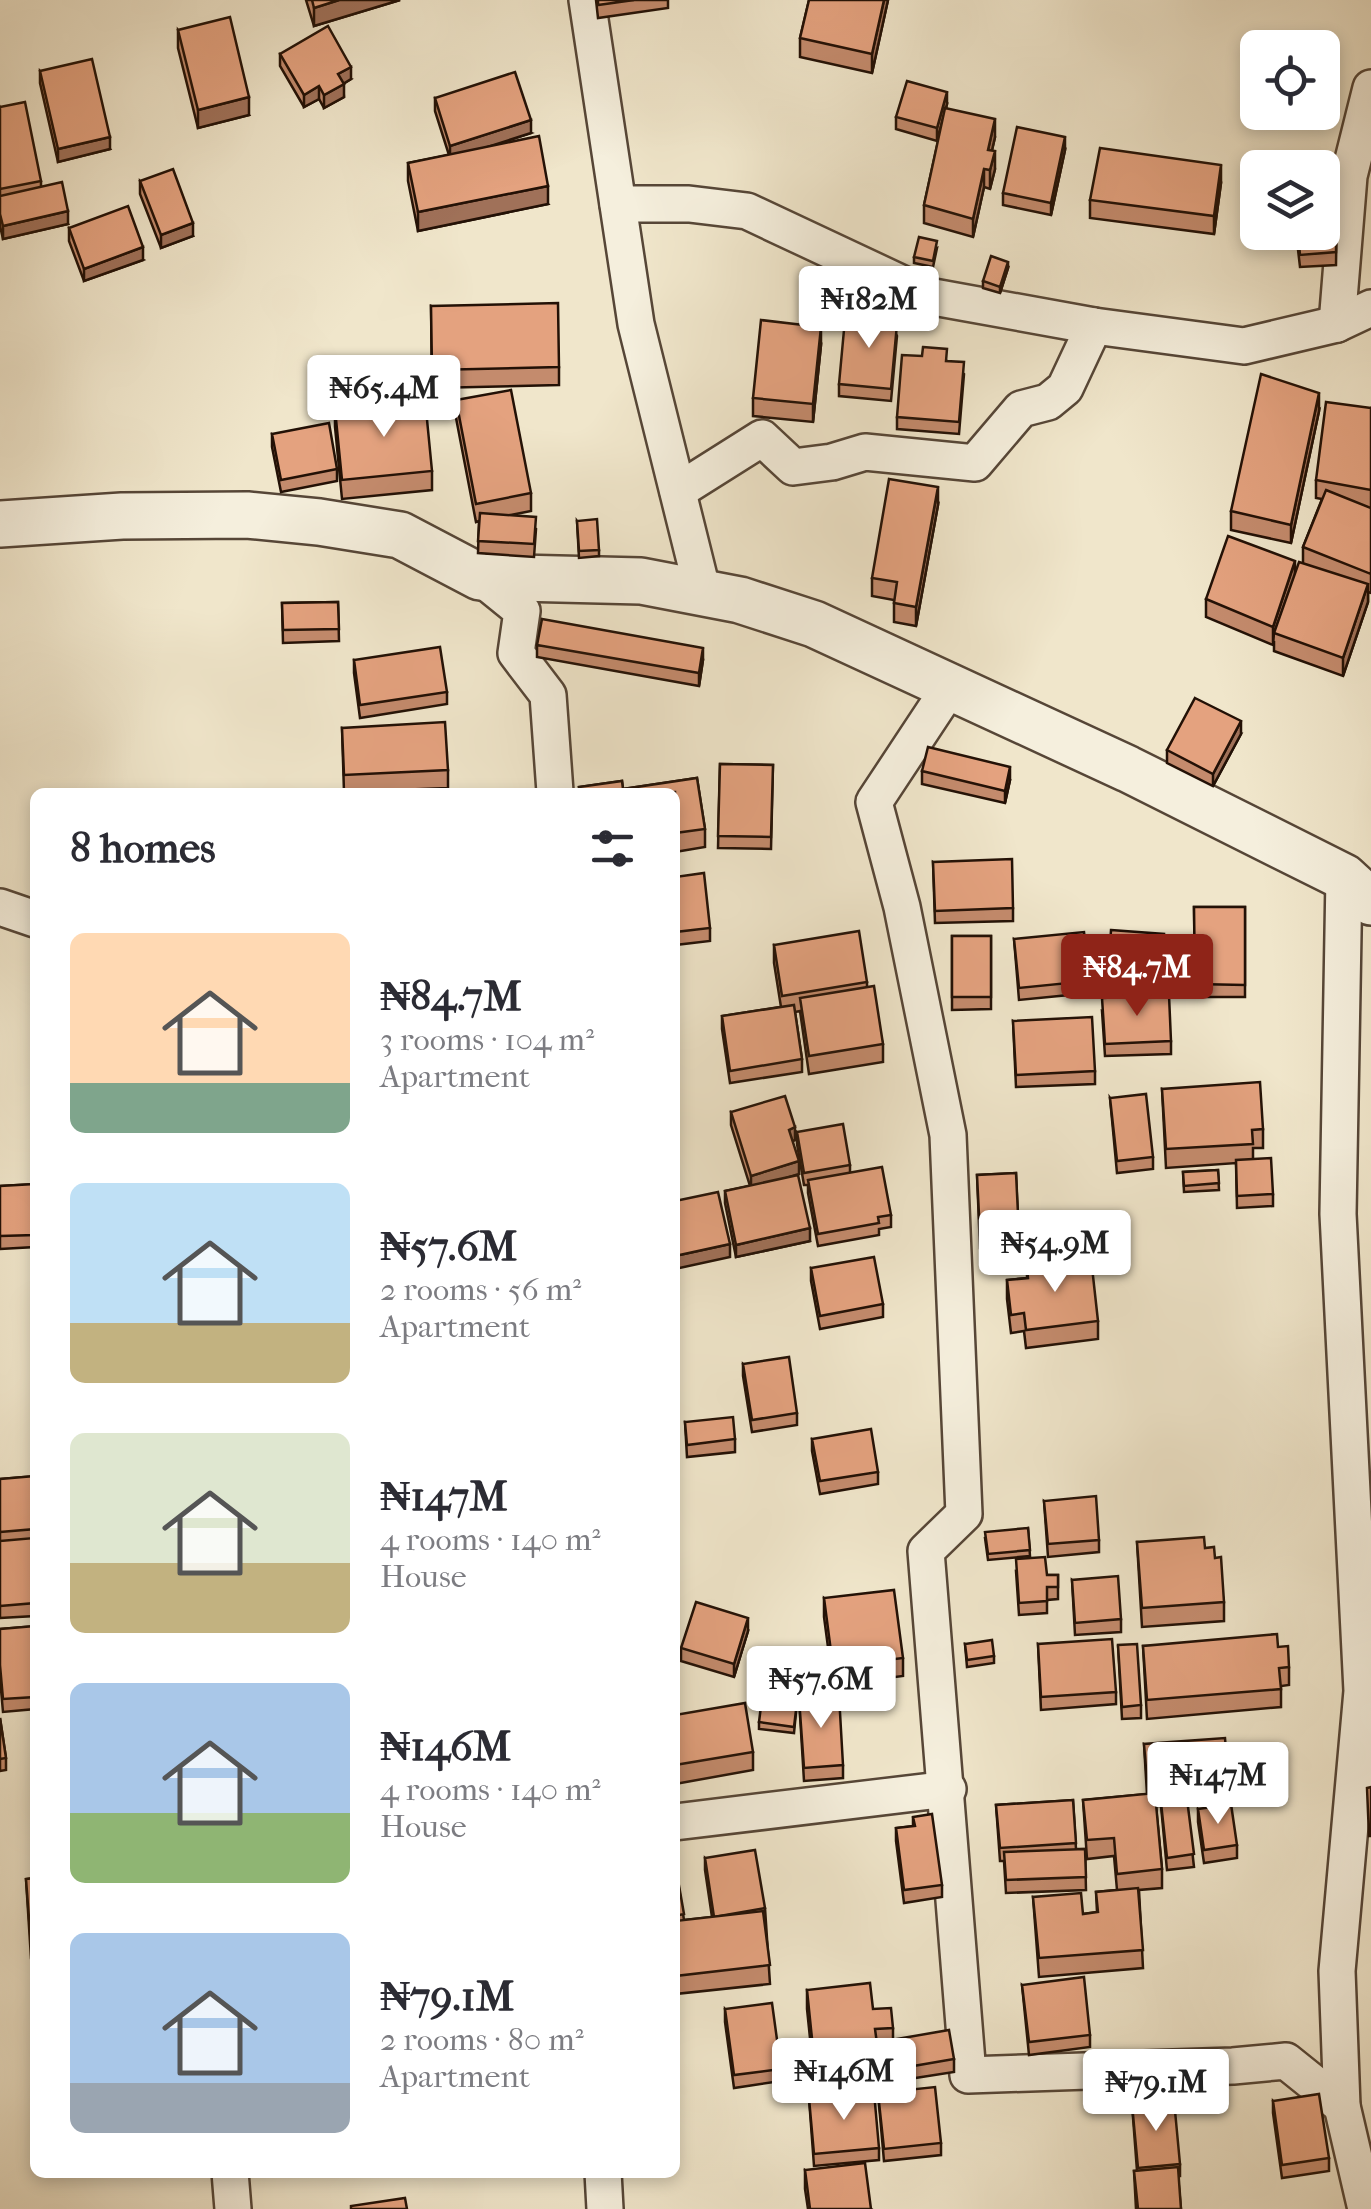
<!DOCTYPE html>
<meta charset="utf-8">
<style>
:root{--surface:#fff;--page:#f2f2f3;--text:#2b2b33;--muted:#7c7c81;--accent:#8f2418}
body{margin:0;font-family:"IM FELL French Canon",serif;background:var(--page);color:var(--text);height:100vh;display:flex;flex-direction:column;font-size:38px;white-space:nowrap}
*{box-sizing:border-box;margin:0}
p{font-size:32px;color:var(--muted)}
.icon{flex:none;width:55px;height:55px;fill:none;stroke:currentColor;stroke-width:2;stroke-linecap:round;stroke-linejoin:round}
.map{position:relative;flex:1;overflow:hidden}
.details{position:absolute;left:30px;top:788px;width:650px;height:1390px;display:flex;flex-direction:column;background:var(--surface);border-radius:15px;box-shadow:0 5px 15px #0003}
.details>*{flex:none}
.fabs{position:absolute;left:1240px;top:30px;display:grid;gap:20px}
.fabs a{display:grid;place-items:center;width:100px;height:100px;border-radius:15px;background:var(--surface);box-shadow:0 5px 15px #0003;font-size:50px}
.price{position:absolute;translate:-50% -85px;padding:0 22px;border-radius:10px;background:#fff;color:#222;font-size:32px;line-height:65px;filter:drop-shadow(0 2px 5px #0008)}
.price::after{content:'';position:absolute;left:50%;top:60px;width:30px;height:22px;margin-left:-15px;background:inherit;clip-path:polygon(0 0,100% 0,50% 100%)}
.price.selected{background:var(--accent);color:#fff}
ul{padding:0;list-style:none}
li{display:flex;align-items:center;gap:30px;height:250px;padding:0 40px}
li span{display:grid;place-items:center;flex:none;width:280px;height:200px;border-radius:15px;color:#555}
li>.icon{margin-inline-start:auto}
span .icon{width:120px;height:120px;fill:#fffc;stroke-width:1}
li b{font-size:42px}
h2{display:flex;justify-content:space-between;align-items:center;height:120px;padding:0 40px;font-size:42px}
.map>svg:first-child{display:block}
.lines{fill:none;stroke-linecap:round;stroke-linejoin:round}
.minor-casing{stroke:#564637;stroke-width:40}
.tertiary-casing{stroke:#564637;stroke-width:50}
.minor{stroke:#f5efdd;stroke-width:35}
.tertiary{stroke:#f5efdd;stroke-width:45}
.wall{fill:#c48b6d;stroke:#231106;stroke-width:2.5}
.shaded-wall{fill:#a07159;stroke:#231106;stroke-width:2.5}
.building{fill:#e4a27f;stroke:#231106;stroke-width:2.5}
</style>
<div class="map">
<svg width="1371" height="2209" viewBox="0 0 1371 2209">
<rect width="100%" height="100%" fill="#f0e6cb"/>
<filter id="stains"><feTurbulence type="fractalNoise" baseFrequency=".002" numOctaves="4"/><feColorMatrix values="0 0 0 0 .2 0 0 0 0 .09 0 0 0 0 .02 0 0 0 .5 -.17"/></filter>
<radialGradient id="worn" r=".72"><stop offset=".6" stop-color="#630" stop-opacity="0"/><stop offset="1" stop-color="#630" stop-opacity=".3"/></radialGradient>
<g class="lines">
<!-- minor casing -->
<g class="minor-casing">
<g id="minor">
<path d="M587,0l49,324 67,269"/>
<path d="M618,204h71l58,7 181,85 166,30 150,20 93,-22 34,-16"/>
<path d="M1337,324l12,-148 22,-88"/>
<path d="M678,491l84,-53 31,29 39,-5 33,-10 110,11 46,-54 27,-7 17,-14 29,-62"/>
<path d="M480,577l42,34 -6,42 32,42 7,97"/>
<path d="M950,687l-76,115 28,105 46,228 16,379 -38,37 42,524 265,-9 53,-5 56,45"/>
<path d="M1344,877l-6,337 24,477 -25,280 5,135 24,103"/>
<path d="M0,907l35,12"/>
<path d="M675,1822l273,-33"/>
<path d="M230,2172l3,37"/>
<path d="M603,2172l2,37"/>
</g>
</g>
<!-- tertiary casing -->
<g class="tertiary-casing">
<path id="tertiary" d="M0,524l122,-8 125,-1 72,7 81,13 80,42 161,4 99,19 74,24 314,145 216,108 27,25"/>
</g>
<!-- minor -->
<use href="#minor" class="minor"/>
<!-- tertiary -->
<use href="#tertiary" class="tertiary"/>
</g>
<!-- wall -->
<g class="wall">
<path d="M306,0h94l-86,26z"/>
<path d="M596,0h72v8l-70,10z"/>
<path d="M809,0h79l-16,73 -72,-16v-19z"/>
<path d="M178,30l71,85 -51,13 -20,-80z"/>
<path d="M280,54l71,25 -8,5 1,13 -20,11 -5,-9 -15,8 -24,-41z"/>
<path d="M40,71l70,78 -52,13 -18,-79z"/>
<path d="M435,98l96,35 -44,14 61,57 -130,27 -10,-50v-18l41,-8 -14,-44z"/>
<path d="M947,104l-1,4 49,29 -3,13 3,19 -5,20 -6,-2 -11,50 -49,-14v-18l18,-82 -5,18 -41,-12v-12z"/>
<path d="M0,107l41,74v6l27,37 -65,15 -3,-13z"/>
<path d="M1065,150l-14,65 -48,-10v-12z"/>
<path d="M140,181l53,55 -32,12 -21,-54z"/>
<path d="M1221,183l-7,51 -124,-16v-18z"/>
<path d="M1337,196l-1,69 -36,2 -4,-35h26z"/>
<path d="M69,228l74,32 -59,21 -15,-40z"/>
<path d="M937,248l-4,19 -19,-4v-6z"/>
<path d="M1008,268l-8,25 -17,-5v-7z"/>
<path d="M431,306l128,61v18l-127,3z"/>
<path d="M891,323l6,13 -6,65 -52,-5v-12z"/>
<path d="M821,345l-8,77 -60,-6v-18z"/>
<path d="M947,361l17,13 -5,60 -62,-5v-12z"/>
<path d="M456,400l75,93v18l-20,4 25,14 -2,28 -56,-4 1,-32 -3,1 -20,-104z"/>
<path d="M1371,408v185l-3,-1v10l-25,74 -69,-25v-10l-1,4 -67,-28v-18l89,-27 8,-8v-17l19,-48 -6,-1v-18z"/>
<path d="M335,409l97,62v19l-90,9 -7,-72z"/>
<path d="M1319,411l-28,132 -60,-13v-19z"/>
<path d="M272,434l65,35v12l-56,11 -9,-45z"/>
<path d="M938,505l-22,121 -22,-4v-22l-22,-4v-18z"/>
<path d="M577,521l22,29v6l-20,2z"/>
<path d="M338,602l1,39 -56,2 -1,-40z"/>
<path d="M537,645l166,15 -4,26 -162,-29z"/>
<path d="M354,660l93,32v12l-87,14 -6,-45z"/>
<path d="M342,728l106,42v18l-104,4z"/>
<path d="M1241,734l-28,52 -46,-23v-13z"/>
<path d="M720,764l53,1 -2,84 -53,-1z"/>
<path d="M922,771l88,9 -5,23 -83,-19z"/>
<path d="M697,778l8,51v18l-30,5v-60h-96v-5l43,-6 1,8z"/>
<path d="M933,862l80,46v13l-78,2z"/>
<path d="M675,877l35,51v13l-35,4z"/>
<path d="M1194,907h51v90h-50z"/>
<path d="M952,936h39v73l-39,1z"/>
<path d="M1014,939l75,42v12l-70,7z"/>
<path d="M774,945l93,37v6l16,56v18l-74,12 -9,-63 -5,1 7,47v13l-72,11 -8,-54v-13l59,-9 -7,-44z"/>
<path d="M1164,946l-3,49 -53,-4v-13z"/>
<path d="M1102,1011l69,30v13l-66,2z"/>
<path d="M1013,1021l82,50v13l-79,3z"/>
<path d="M1162,1089l101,40v19h-10v11l20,35v12l-36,2 -1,-45 -70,5z"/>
<path d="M1110,1098l43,59v12l-36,4z"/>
<path d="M731,1112l64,28 -3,1 7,33 -10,3 21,64 -74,16 -11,-54v-12l25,-5 -19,-61z"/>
<path d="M797,1132l53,33v8l41,42v12l-12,2v6l-61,11 -10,-53v-8h-4l-7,-41z"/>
<path d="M1218,1170l1,20 -35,2 -1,-20z"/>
<path d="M1016,1173l3,73 -39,2 -3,-73z"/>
<path d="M35,1184v63l-35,2v-63z"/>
<path d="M1027,1266l71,55v18l-72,9 -2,-17 -13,2 -4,-34v-19l20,-2z"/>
<path d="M811,1268l72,36v13l-63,12 -9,-48z"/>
<path d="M743,1364l54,49v12l-45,7 -9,-56z"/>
<path d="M685,1422l50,17v13l-48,5z"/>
<path d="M812,1439l66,33v12l-58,10 -8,-43z"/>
<path d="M35,1476v140l-35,2v-139z"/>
<path d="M1044,1501l55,39v12l-51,5z"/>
<path d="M1028,1528l2,28 -42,4 -3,-22z"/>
<path d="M1137,1542l68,6 10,10 9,44v19l-82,6z"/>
<path d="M1016,1571l31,4h11v24l-11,1v13l-28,2z"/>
<path d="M1072,1580l49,39v13l-46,3z"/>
<path d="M824,1598l79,60v18l-70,9 -9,-68z"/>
<path d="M35,1626v83l-32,3 -3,-34v-49z"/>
<path d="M748,1631l-14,46 -53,-16v-13z"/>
<path d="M965,1644l29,12v7l-27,4z"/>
<path d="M1038,1644l78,48v12l-75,6z"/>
<path d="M1118,1645l23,60v13l-19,1z"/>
<path d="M1143,1646l135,1 11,20v18l-8,1v21l-134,12z"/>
<path d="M799,1698l44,67v13l-39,3z"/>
<path d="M797,1702l-3,31 -35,-4v-7z"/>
<path d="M675,1715l78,37v18l-78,14z"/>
<path d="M0,1718l6,40v12l-6,1z"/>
<path d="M1144,1744l85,44v12l-42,4 7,63 -27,3 -6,-64h-5l6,63v19l-23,2 4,78 -104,9 -6,-80 50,17 14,-2 -1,-20 21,-2 -3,-34 -27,3 -4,-59 64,-6z"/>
<path d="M1073,1800l3,49h9l1,41 -80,3 -2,-32h-4l-4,-56z"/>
<path d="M1198,1809l39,36v13l-33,5 -6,-41z"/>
<path d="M913,1817l29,68v12l-38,6 -8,-62v-13l17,-2z"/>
<path d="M705,1858l60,50 5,76 -95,10v-131l9,57 28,-3 -7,-47z"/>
<path d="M35,1878v80h-4l-5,-79z"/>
<path d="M1022,1985l68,50v12l-61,8z"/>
<path d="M807,1990l66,19 20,19v11l61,20v13l-58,9 -5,-35 -14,1 1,22 -64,8 -7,-68z"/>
<path d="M725,2009l56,60v12l-47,7 -9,-66z"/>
<path d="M878,2093l63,50v12l-57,6z"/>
<path d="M809,2098l70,50v12l-65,6z"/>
<path d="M1273,2101l56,57v13l-47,7 -9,-65z"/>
<path d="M1132,2104l48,60v12h-2l3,33h-45l-2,-38h3z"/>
<path d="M805,2170l66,39h-63l-3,-20z"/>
</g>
<!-- shaded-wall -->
<g class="shaded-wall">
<path d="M339,0h61l-86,26v-18z"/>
<path d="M884,0h4l-16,73v-19z"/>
<path d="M351,67v12l-13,8v-13z"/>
<path d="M344,84v13l-20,11v-13z"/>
<path d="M319,86v13l-15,8v-12z"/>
<path d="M947,92v12l-10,37v-13z"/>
<path d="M249,97v18l-51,13v-18z"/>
<path d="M995,119v18l-7,31v-18z"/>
<path d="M531,120v13l-81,26v-13z"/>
<path d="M110,137v12l-52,13v-13z"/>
<path d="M1065,137v13l-14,65v-12z"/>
<path d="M995,151v18l-5,20v-19z"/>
<path d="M1221,165v18l-7,51v-18z"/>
<path d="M984,169v18l-11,50v-18z"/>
<path d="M548,186v18l-130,27v-19z"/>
<path d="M68,211v13l-65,15v-13z"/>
<path d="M193,223v13l-32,12v-13z"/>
<path d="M143,247v13l-59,21v-12z"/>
<path d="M1008,262v6l-8,25v-6z"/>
<path d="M821,327v18l-8,77v-18z"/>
<path d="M1319,393v18l-28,132v-18z"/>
<path d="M938,487v18l-22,121v-19z"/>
<path d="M1295,561v18l-21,54 -1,12v-18z"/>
<path d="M1368,584v18l-25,74v-18z"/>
<path d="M703,648v12l-4,26v-13z"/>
<path d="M1241,721v13l-28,52v-12z"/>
<path d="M1010,767v13l-5,23v-12z"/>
<path d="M795,1127v13l-6,2v-12z"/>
<path d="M799,1161v13l-48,15v-13z"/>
<path d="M810,1228v13l-74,16v-12z"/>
<path d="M730,1244v13l-55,12v-13z"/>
<path d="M748,1618v13l-14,46v-13z"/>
</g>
<!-- building -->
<g class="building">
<path d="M312,0h27l-25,8z"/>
<path d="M598,0h36l-36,5z"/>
<path d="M809,0h75l-12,54 -72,-16z"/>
<path d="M230,17l19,80 -51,13 -20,-80z"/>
<path d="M328,26l23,41 -13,7 6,10 -20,11 -5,-9 -15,9 -24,-41z"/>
<path d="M92,59l18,78 -52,12 -18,-78z"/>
<path d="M515,72l16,48 -81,26 -15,-48z"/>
<path d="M907,81l40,11 -10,36 -41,-11z"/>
<path d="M25,102l16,79 -41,8v-82z"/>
<path d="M945,108l50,11 -7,31 7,1 -5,19 -6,-1 -11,50 -49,-14z"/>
<path d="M1017,127l48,10 -14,66 -48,-10z"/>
<path d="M539,136l9,50 -130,26 -10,-49z"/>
<path d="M1100,148l121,17 -7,51 -124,-16z"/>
<path d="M173,169l20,54 -32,12 -21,-54z"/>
<path d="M62,182l6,29 -65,15 -3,-12v-18z"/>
<path d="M1322,196h15l-1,56 -36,3 -2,-23h24z"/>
<path d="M128,206l15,41 -59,22 -15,-41z"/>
<path d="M919,237l18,4 -4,20 -19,-4z"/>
<path d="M991,256l17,6 -8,25 -17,-6z"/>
<path d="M558,303l1,64 -127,3 -1,-64z"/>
<path d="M870,307l21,3 -1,13 7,1 -6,65 -52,-5 6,-65 25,2z"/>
<path d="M761,320l60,7 -8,77 -60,-6z"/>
<path d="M923,347l24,2 -1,12 18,1 -5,60 -62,-5 5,-62 20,1z"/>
<path d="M1261,374l58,19 -28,132 -60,-14z"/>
<path d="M511,390l20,103 -55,11 -20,-104z"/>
<path d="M425,399l7,72 -90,9 -7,-71z"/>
<path d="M1326,402l45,6v82l-55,-10z"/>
<path d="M329,423l8,46 -56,11 -9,-46z"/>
<path d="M889,479l49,8 -22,120 -22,-4 3,-21 -25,-4z"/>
<path d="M1326,490l45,18v66l-68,-27z"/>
<path d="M480,513l56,4 -2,27 -56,-3z"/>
<path d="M597,519l2,31 -20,1 -2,-30z"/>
<path d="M1228,536l67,25 -22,66 -67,-28z"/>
<path d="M1299,562l69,22 -25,74 -69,-25z"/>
<path d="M338,602l1,27 -56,1 -1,-27z"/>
<path d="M542,619l161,29 -4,25 -162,-28z"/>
<path d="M440,647l7,45 -87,13 -6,-45z"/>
<path d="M1195,698l46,23 -28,53 -46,-24z"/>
<path d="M445,722l3,48 -104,5 -2,-47z"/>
<path d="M928,747l82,20 -5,24 -83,-20z"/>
<path d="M720,764l53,1 -2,72 -53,-1z"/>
<path d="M697,778l8,51 -30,4v-41h-95l-1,-5 43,-6 1,8z"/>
<path d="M1012,859l1,49 -78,3 -2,-49z"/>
<path d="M704,873l6,55 -35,4v-55z"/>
<path d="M1194,907h51v78l-50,-1z"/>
<path d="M1111,930l53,4 -3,48 -53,-4z"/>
<path d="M859,931l8,51 -85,14 -8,-51z"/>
<path d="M1084,932l5,49 -70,7 -5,-49z"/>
<rect x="952" y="936" width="39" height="61"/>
<path d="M874,986l9,58 -74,12 -9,-58z"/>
<path d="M1169,995l2,46 -66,3 -3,-46z"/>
<path d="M794,1005l8,54 -72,12 -8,-55z"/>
<path d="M1092,1017l3,54 -79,4 -3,-54z"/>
<path d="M1260,1082l3,47 -11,1 1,14 -87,5 -4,-60z"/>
<path d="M1146,1094l7,63 -36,4 -7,-63z"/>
<path d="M785,1096l10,31 -6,3 10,31 -48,15 -20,-64z"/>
<path d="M843,1124l7,41 -46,8 -7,-41z"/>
<path d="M1271,1158l2,36 -36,2 -1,-36z"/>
<path d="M882,1167l9,48 -13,2 1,6 -61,11 -10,-54z"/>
<path d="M1218,1170l1,13 -35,3 -1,-14z"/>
<path d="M1016,1173l3,61 -39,1 -3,-60z"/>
<path d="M798,1175l12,53 -74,17 -11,-54z"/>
<path d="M35,1184v51l-35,1v-50z"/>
<path d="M718,1192l12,52 -55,12v-55z"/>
<path d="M874,1257l9,47 -63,12 -9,-48z"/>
<path d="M1091,1258l7,63 -72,9 -2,-17 -13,2 -4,-35 21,-2 -1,-12z"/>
<path d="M789,1357l8,56 -45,7 -9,-56z"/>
<path d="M733,1417l2,22 -48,6 -2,-23z"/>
<path d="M871,1429l7,43 -58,9 -8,-42z"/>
<path d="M35,1476v53l-35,3v-53z"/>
<path d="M1096,1496l3,44 -51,4 -4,-43z"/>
<path d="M1028,1528l2,22 -42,4 -3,-22z"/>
<path d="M1204,1537l1,11 9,-1 1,11 6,-1 3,45 -82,6 -5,-66z"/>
<path d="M34,1538l1,65 -35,3v-65z"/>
<path d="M1045,1557l2,18h11v12h-11v14l-28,2 -3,-44z"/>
<path d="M1118,1576l3,43 -46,4 -3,-43z"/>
<path d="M894,1590l9,68 -70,9 -9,-69z"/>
<path d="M696,1602l52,16 -14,46 -53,-16z"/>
<path d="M35,1626v71l-32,2 -3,-34v-36z"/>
<path d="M1277,1634l1,13 10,-1 1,21 -10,1 2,21 -134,11 -4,-54z"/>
<path d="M1112,1639l4,53 -75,5 -3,-53z"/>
<path d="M992,1640l2,16 -27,4 -2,-16z"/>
<path d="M1137,1644l4,61 -19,2 -4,-62z"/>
<path d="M839,1695l4,70 -39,3 -5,-70z"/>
<path d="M762,1698l35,4 -3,25 -35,-5z"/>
<path d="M745,1703l8,49 -78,13v-50z"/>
<path d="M0,1718l6,40 -6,1z"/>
<path d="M1225,1738l4,50 -81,5 -4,-49z"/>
<path d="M1371,1787v49h-2l-2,-48z"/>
<path d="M1155,1793l7,76 -45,5 -3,-36 -27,2 -4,-40z"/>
<path d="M1187,1799l7,55 -27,4 -6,-55z"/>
<path d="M1073,1800l3,43 -76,5 -4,-43z"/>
<path d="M1231,1804l6,41 -33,5 -6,-41z"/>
<path d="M932,1814l10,71 -38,5 -8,-62 19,-2 -2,-9z"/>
<path d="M1085,1849l1,28 -80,3 -2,-28z"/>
<path d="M755,1850l10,58 -51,9 -9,-59z"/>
<path d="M675,1863l9,51 -9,2z"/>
<path d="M35,1878v67h-4l-5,-66z"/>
<path d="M1138,1888l5,62 -104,8 -6,-61 48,-4 2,21 15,-2 -2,-20z"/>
<path d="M763,1911l7,54 -95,11v-55z"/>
<path d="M1084,1977l6,58 -61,7 -7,-57z"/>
<path d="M870,1983l3,26 18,-1 2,20 -18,1 3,22 -64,7 -7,-68z"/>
<path d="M772,2003l9,66 -47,6 -9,-66z"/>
<path d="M949,2030l5,29 -58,10 -5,-29z"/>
<path d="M935,2087l6,56 -57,6 -6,-56z"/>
<path d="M874,2092l5,56 -65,6 -5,-56z"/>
<path d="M1319,2094l10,64 -47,7 -9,-64z"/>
<path d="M1174,2100l6,64 -42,4 -6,-64z"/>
<path d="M865,2163l6,46h-61l-5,-39z"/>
<path d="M1178,2167l3,42h-43l-4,-38z"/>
<path d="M405,2198l2,11h-56v-3z"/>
</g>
<rect width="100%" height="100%" filter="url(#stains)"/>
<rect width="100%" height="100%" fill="url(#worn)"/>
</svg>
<div class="fabs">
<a><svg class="icon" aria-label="locate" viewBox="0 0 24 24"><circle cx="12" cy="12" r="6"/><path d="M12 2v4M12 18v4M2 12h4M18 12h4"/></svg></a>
<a><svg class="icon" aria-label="layers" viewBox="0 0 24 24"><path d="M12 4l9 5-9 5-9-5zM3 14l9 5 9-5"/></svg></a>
</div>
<b class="price" style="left:869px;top:351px">₦182M</b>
<b class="price" style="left:384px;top:440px">₦65.4M</b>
<b class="price selected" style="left:1137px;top:1019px">₦84.7M</b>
<b class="price" style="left:1055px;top:1295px">₦54.9M</b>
<b class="price" style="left:821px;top:1731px">₦57.6M</b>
<b class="price" style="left:1218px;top:1827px">₦147M</b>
<b class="price" style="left:844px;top:2123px">₦146M</b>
<b class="price" style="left:1156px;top:2134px">₦79.1M</b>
<section class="details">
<h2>8 homes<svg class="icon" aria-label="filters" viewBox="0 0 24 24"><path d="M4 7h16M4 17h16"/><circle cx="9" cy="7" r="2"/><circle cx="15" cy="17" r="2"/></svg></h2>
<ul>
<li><span style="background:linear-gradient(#ffd9b3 75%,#7fa58c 0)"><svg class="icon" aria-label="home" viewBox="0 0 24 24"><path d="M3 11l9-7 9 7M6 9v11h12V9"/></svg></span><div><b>₦84.7M</b><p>3 rooms · 104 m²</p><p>Apartment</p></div></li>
<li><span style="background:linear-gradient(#bfe0f5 70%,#c2b280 0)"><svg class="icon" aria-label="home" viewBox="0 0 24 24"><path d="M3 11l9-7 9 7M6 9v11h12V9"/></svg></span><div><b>₦57.6M</b><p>2 rooms · 56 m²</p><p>Apartment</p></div></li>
<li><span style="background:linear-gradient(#dfe7d0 65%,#c2b280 0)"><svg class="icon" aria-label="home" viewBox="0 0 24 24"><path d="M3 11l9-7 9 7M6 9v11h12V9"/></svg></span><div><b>₦147M</b><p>4 rooms · 140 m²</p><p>House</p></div></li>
<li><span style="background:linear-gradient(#a9c7e8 65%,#8fb573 0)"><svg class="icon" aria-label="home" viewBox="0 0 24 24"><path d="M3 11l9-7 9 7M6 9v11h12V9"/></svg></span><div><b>₦146M</b><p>4 rooms · 140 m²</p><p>House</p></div></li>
<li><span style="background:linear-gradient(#a9c7e8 75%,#9aa5b1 0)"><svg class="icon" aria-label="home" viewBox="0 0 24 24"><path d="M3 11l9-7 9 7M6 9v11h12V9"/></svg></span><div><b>₦79.1M</b><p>2 rooms · 80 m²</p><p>Apartment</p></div></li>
</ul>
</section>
</div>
